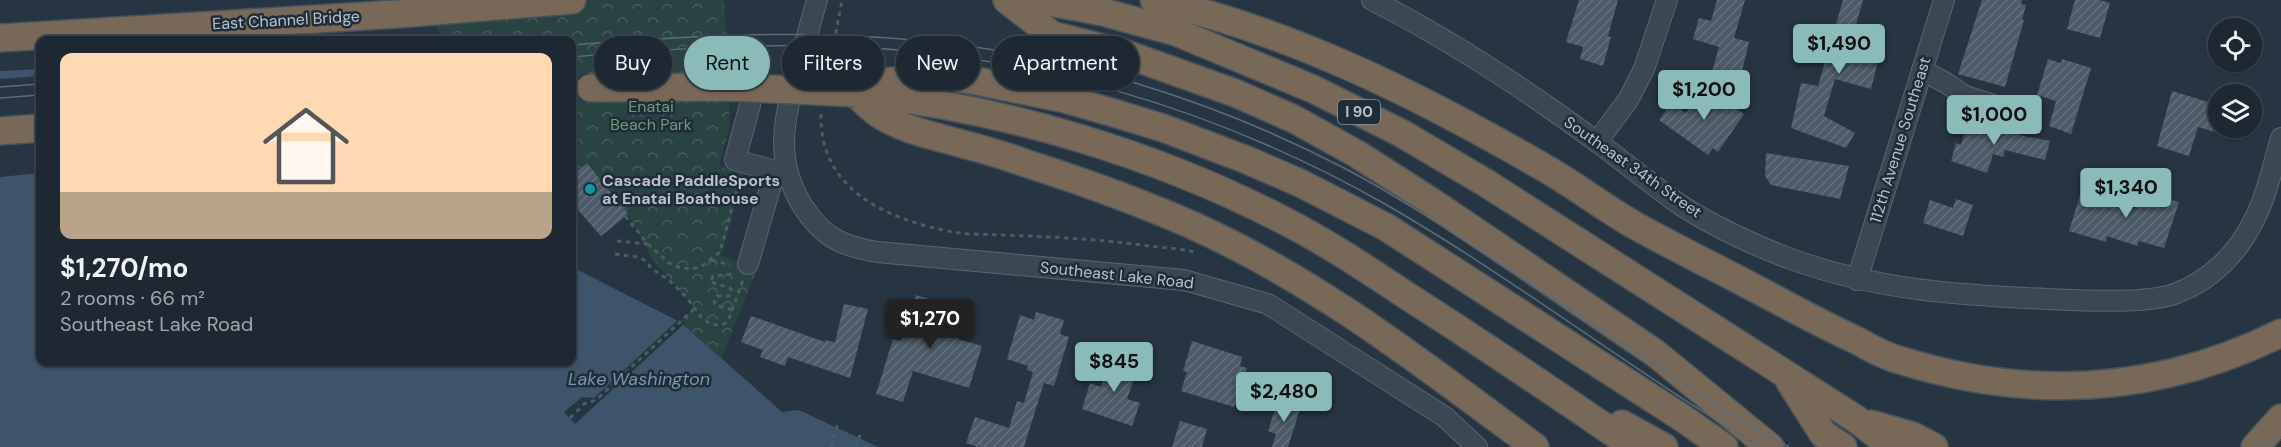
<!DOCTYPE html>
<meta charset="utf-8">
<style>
:root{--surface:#1d2832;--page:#2a343e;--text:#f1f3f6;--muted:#a0a6ac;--line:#3b444d;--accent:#8bbbb9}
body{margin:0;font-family:"DM Sans",sans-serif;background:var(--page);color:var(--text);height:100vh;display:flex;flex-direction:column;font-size:22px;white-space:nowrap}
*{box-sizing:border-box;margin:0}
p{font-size:20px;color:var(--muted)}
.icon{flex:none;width:33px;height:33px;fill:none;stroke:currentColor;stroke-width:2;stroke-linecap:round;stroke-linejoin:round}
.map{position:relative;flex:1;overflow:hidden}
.sheet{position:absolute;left:36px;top:36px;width:540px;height:330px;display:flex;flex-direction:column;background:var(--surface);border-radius:12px;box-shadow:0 2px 4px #0004,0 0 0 2px var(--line)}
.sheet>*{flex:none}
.banner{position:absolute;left:594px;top:36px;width:570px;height:54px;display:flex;gap:12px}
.buttons{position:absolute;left:2208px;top:18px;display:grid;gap:12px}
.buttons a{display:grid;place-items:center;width:54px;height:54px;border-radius:50%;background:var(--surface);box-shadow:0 2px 4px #0004,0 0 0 2px var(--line);font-size:30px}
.price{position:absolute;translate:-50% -51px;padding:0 14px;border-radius:6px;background:var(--accent);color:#111;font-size:20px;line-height:39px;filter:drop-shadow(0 2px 3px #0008)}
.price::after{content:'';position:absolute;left:50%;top:36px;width:18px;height:14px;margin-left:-9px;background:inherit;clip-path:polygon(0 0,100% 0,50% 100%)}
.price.selected{background:#222;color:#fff}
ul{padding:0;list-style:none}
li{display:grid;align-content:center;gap:12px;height:318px;padding:0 24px}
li+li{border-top:2px solid var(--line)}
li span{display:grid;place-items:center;height:186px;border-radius:12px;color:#555}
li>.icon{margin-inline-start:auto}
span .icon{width:108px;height:108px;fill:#fffc;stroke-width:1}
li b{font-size:26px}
.tag{padding:0 21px;border-radius:27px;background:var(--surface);box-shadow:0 2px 4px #0004,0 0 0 2px var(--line);font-size:21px;line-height:54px}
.tag.selected{background:var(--accent);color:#111}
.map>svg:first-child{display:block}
.forest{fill:url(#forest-crowns)}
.water{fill:#3d546b}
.pier{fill:#273543}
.building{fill:url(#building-hatch)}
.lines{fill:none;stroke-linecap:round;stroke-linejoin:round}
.minor-casing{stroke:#59656f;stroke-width:22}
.highway-casing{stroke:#46525c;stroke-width:30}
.path{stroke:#475f60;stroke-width:3;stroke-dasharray:4.5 4.5;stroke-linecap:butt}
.minor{stroke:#3b4752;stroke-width:20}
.highway{stroke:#786858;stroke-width:27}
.tram{stroke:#5d6b79;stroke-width:1.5}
.highway-bridge-casing{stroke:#46525c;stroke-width:30;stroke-linecap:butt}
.highway-bridge{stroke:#786858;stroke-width:27}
.culture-dot{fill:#0f9aa8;stroke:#202c38;stroke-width:2}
.labels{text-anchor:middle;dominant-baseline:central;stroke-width:5;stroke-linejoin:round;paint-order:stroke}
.shield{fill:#202c38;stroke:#8a95a0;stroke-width:1.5}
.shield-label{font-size:15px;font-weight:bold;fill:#b8c2cc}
.street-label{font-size:16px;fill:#b8c2cc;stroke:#202c38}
.park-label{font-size:16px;fill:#6f9d75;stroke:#202c38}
.poi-label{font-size:16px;font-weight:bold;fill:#b8c2cc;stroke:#202c38;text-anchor:start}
.water-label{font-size:18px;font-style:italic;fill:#7995af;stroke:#202c38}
</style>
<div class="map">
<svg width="2281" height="447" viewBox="0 0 2281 447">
<defs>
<pattern id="forest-crowns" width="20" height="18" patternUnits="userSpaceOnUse" patternTransform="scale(1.5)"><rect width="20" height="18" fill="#294343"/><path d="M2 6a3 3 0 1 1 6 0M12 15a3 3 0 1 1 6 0" fill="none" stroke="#465c5d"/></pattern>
<pattern id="building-hatch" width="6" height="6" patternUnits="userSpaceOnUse" patternTransform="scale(1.5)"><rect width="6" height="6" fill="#4b5b68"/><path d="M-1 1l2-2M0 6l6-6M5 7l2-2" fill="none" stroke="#63717c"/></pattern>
</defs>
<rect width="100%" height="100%" fill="#273543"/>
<!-- forest -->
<path class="forest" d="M416,0h308l6,126 -11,40 25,7 -23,83 37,11 -37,91 -41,-36 15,-14 -44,-51 -23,-43 -41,-51 -15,12v-135h-131z"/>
<!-- water -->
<path class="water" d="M0,0l40,40v322h532v-95l108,55 102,90 17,-2 79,37h-878z"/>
<!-- pier -->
<g class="pier">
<path d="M0,0h420l24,40h-404v29l-40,2z"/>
<path d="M40,76v97l-40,4v-98z"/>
<path d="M679,319l6,4 -110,101 -11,-12 18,-15 12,1z"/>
</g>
<!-- building -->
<g class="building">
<path d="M1579,0h39l-10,36 3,1 -8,29 -23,-7 3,-12 -17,-5z"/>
<path d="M1717,0h28l-11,38 15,4 -9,37 -28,-7 7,-25 -26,-8 6,-21 12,3z"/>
<path d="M1843,0h20l-7,25 29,9 -14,55 -36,-10 -11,37 31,17 -9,15 -55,-20 10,-45 17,3z"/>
<path d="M1982,0h40l-1,4 5,1 -4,15h2l-19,67 -47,-13z"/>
<path d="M2075,0h24l11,3 -10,35 -33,-9z"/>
<path d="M2048,59l13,4 1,-4 29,9 -20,66 -22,-8 7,-25 -19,-6z"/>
<path d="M1705,86l39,28 -26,38 -5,-4 -5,7 -49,-35 12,-17 15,10z"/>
<path d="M2172,91l46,14v28l-20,-6 -9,29 -32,-10z"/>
<path d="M1969,119l62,19v-1l19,4 -5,19 -40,-10 -2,7 -10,-3 -6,19 -36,-12 5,-18 5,2z"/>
<path d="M1766,153l83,13 -9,33 -69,-14 -6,-9z"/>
<path d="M587,163l41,51 -27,22 -29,-33v-28z"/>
<path d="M2141,190l38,12 -15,46 -25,-7 -2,5 -30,-10 -1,6 -37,-11 12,-39 54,17z"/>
<path d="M1956,199l17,6 -10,31 -40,-13 7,-23 23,8z"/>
<path d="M916,295l51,16 -9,28 24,7 -13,42 -56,-17 -10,31 -27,-8 17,-55 8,2z"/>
<path d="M844,304l24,5 -18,69 -62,-21 -3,9 -25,-9 3,-7 -22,-8 10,-26 74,26v-2l10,2z"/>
<path d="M1036,312l28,8 -4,14 9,3 -15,49 -10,-3 -20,64h-46l-12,-4 9,-26 34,11 8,-27 7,2 9,-31 -6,-2 1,-4 -21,-7 13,-44 14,5z"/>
<path d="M1192,341l50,16 -2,9 7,2 -13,39 -53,-16 6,-19 -4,-1z"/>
<path d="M1111,356l28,9 -12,34 13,4 -8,23 -50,-17 8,-26 11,4z"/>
<path d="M1278,399l23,7 -13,41h-16l4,-13 -8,-3z"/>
<path d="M1180,421l27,8 -5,18h-30z"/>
</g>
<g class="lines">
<!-- minor casing -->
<g class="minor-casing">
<g id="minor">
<path d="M817,0c-7,24 -13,48 -20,72 -13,48 -23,87 5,133 20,32 39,41 75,47l307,28 84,24 177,113 32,30"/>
<path d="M1372,0c79,40 153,89 225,142 27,20 54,42 82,62 32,21 76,42 112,55 84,31 167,36 256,40 34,1 99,6 130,-6 34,-13 61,-40 77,-73 13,-25 19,-55 27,-82"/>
<path d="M1922,70l24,13 19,13 51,16"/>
<path d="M750,105l-15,55 40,11"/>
<path d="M1597,142l31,-42 16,-31 23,-69"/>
<path d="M748,264l27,-93 11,-1"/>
<path d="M1857,280l87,-280"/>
</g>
</g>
<!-- highway casing -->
<g class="highway-casing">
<g id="highway">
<path d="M1007,0l45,35 71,18 112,40 59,26 63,35 75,48 223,151 115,94"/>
<path d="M1039,0l64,12 73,20 137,57 88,44 85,50 370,236 36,28"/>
<path d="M1154,0c139,32 266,96 389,167 32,18 61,41 93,59 47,26 95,49 141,74 28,15 55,29 83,42 10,6 22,12 33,16 133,43 263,37 388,-25"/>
<path d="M0,38l398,-24 174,-14"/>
<path d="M855,93l28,-11 59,-5 30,3 93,19 49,14 49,15 84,32 53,23 86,44 295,190 43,30"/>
<path d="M855,93c8,7 15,15 24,21 24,16 52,21 80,29 23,6 47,13 69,21 56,18 112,38 166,62 126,57 230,139 341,221"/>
<path d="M868,94c140,16 286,60 411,124 48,24 92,54 136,83 74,47 147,97 219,146"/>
<path d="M0,131l40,-3"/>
<path d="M1790,382l33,52 20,13"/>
<path d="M1622,424l42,23"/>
<path d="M1871,424l42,12 21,11"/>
<path d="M2255,447l26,-29"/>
</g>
</g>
<!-- path -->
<g class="path">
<path d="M829,69l13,-69"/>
<path d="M821,114c-2,77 68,106 132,118 16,3 34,2 50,3 49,2 97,4 146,11 14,2 30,2 45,6"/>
<path d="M625,216l23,28 21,19 11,5 12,1 10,-3 18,-14 20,-73"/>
<path d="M617,241l31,3"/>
<path d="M615,254l23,3 8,4 5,7 19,13 17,17 14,19 8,6 7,2 8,-1 4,-3 15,-41"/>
<path d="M712,260l18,5"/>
<path d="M732,310l-16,-5 -2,-3 3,-6h12l3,-5 -2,-3 -20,-6 3,-6 21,-2"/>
<path d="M570,418l14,-14 12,-4 99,-92"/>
<path d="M831,447l7,-24"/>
<path d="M856,447l4,-12"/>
</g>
<!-- minor -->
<use href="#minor" class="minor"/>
<!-- highway -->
<use href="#highway" class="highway"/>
<!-- tram -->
<g class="tram">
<path d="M572,45c114,-9 228,-16 343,-5 149,13 299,60 431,129 64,34 123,75 184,114 71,47 143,92 214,139l45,25"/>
<path d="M572,57c84,-7 167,-13 252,-11 197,4 390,61 561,158 129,74 247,167 375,243"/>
<path d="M0,87l40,-3"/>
<path d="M0,98l40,-3"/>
<path d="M2255,447l26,-10"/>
</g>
<!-- highway-bridge casing -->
<g class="highway-bridge-casing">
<path id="highway-bridge" d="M590,88l141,-1 124,6"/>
</g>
<!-- highway-bridge -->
<use href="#highway-bridge" class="highway-bridge"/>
</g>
<!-- markers -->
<circle class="culture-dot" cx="590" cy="189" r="6"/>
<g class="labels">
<!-- shield labels -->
<rect class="shield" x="1338" y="100" width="42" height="24" rx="4.5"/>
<g class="shield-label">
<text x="1359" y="112">I 90</text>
</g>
<!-- street labels -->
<g class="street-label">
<text transform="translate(286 20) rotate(-3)">East Channel Bridge</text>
<text transform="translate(1900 140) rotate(-73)">112th Avenue Southeast</text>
<text transform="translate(1633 167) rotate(35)">Southeast 34th Street</text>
<text transform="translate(1117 275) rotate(6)">Southeast Lake Road</text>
</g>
<!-- park labels -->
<g class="park-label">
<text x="651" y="106">Enatai<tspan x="651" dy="18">Beach Park</tspan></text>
</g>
<!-- poi labels -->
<g class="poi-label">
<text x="602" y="180">Cascade PaddleSports<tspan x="602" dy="18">at Enatai Boathouse</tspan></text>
</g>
<!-- water labels -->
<g class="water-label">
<text x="639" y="379">Lake Washington</text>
</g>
</g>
</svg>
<div class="buttons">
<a><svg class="icon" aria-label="locate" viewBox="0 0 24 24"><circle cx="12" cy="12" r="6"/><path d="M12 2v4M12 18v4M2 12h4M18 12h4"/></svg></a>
<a><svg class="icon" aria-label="layers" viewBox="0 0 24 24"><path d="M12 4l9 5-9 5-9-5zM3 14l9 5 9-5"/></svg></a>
</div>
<b class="price" style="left:1839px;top:75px">$1,490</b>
<b class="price" style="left:1704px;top:121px">$1,200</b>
<b class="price" style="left:1994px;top:146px">$1,000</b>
<b class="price" style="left:2126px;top:219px">$1,340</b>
<b class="price selected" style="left:930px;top:350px">$1,270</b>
<b class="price" style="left:1114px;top:393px">$845</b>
<b class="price" style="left:1284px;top:423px">$2,480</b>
<div class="banner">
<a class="tag">Buy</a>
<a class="tag selected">Rent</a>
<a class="tag">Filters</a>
<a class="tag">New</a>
<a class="tag">Apartment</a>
</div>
<section class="sheet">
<ul>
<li><span style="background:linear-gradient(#ffd9b3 75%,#b9a48a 0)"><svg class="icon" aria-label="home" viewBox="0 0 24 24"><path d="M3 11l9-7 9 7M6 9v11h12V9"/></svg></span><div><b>$1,270/mo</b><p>2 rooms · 66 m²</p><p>Southeast Lake Road</p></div></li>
</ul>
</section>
</div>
